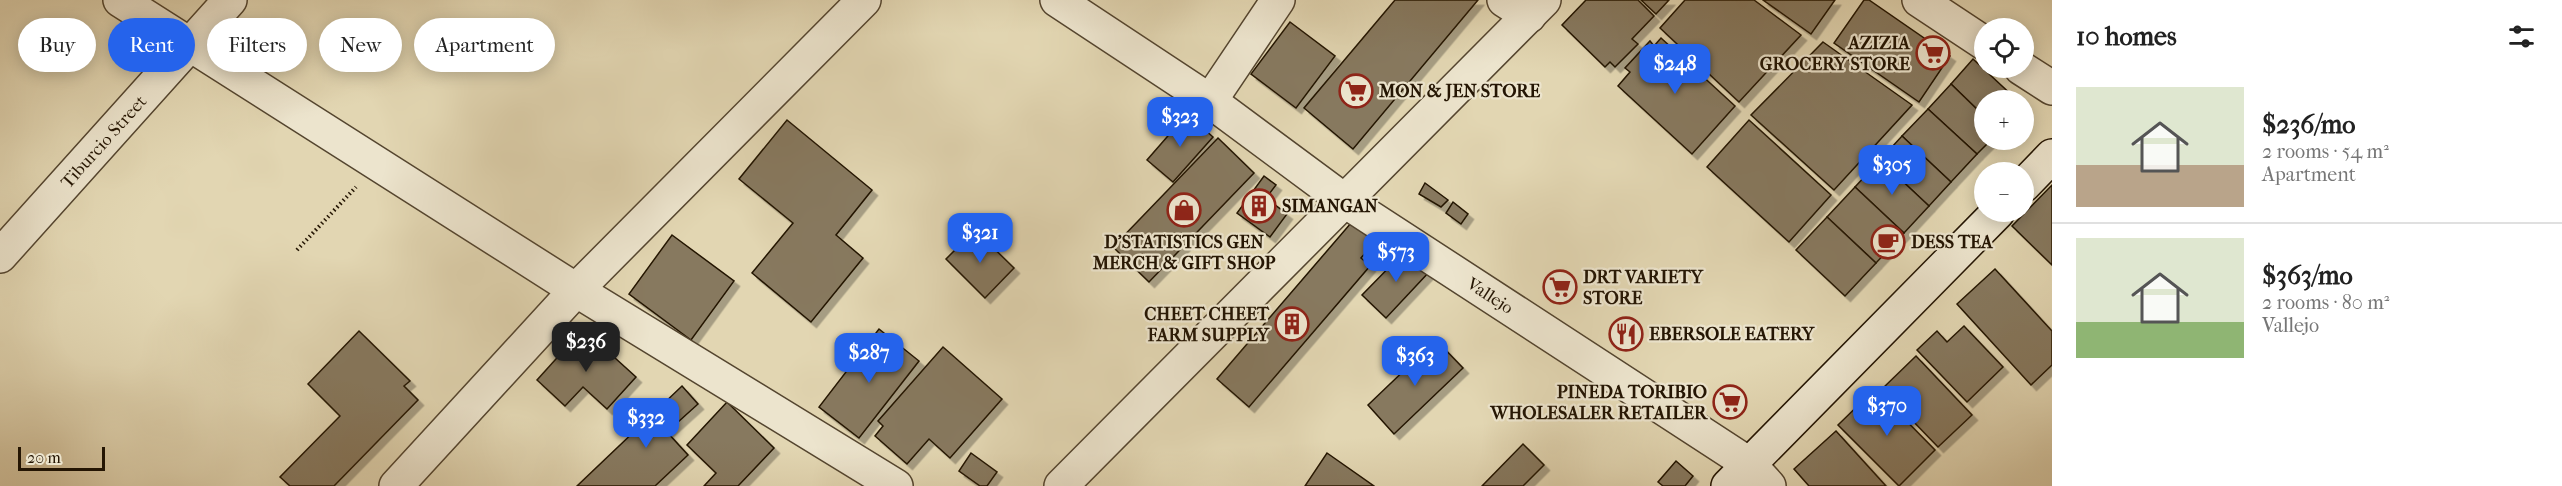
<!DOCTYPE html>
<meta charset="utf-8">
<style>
:root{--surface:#fff;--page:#f6f6f6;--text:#222;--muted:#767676;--line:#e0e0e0;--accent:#2563eb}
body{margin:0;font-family:"IM FELL French Canon",serif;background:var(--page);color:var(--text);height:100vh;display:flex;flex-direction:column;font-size:22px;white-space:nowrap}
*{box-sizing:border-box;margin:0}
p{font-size:20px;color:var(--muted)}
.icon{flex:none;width:33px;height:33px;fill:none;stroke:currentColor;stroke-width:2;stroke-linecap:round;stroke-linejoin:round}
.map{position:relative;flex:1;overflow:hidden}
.side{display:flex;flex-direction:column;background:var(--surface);width:510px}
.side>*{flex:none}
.hud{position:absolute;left:18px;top:18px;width:570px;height:54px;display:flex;gap:12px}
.fabs{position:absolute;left:1974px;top:18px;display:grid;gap:12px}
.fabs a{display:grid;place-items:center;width:60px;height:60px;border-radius:50%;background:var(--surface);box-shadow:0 3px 15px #0003;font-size:30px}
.scale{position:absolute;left:18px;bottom:15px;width:87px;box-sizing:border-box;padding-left:6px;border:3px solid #241503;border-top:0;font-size:16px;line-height:21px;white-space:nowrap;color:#241503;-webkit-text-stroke:4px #ece4cd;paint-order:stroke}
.price{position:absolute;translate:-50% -51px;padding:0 14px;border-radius:12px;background:var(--accent);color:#fff;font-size:20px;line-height:39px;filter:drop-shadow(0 2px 3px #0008)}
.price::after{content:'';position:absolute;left:50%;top:36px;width:18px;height:14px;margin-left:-9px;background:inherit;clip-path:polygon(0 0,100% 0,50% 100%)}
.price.current{background:#222;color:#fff}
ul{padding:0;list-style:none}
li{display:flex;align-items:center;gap:18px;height:150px;padding:0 24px}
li+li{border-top:2px solid var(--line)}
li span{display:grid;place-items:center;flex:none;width:168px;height:120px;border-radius:0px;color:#555}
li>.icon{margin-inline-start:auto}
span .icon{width:72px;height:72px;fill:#fffc;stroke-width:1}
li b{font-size:26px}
h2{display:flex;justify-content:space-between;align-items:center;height:72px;padding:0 24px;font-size:26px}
.tag{padding:0 21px;border-radius:27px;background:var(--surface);box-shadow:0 3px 15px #0003;font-size:21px;line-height:54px}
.tag.current{background:var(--accent);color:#fff}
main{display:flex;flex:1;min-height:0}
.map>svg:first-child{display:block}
.building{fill:#87795e;stroke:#241503;stroke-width:1.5;filter:url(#shadow)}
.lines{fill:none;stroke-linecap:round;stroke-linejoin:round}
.minor-casing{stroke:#54452f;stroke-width:36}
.secondary-casing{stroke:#241503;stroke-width:36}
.path{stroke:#241503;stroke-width:4;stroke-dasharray:1.5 3;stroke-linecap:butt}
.minor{stroke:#ece4cd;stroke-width:33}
.secondary{stroke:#ece4cd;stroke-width:33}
.labels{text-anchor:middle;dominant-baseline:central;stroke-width:4.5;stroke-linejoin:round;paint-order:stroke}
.poi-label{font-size:18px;font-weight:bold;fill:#241503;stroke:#ece4cd;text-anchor:start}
.street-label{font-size:18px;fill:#241503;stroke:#ece4cd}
</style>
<main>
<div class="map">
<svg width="2052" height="486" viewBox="0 0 2052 486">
<defs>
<filter id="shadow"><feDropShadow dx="5.5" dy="5.5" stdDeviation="0" flood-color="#0004"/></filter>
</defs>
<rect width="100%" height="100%" fill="#e2d6b2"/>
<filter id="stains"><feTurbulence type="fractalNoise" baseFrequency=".00333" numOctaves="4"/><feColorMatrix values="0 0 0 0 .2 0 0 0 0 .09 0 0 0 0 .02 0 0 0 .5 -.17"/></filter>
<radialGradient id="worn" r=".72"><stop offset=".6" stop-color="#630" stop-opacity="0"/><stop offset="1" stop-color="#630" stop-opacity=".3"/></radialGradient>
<!-- building -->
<g class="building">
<path d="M1395,0h83l-125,149 -49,-41z"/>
<path d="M1586,0h52l16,16 -22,23 6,5 -23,23 -5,-5 -5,5 -43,-42z"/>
<path d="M1641,0h28l-13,14z"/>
<path d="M1685,0h69l47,35 -62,67 -79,-74z"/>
<path d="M1763,0h72l-24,34z"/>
<path d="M1864,0h5l81,56 -31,46 -85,-59z"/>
<path d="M1290,22l45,34 -39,52 -45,-34z"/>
<path d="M1661,38l74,68 -43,48 -74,-68 12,-14 -5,-4 25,-27 4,5z"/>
<path d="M1823,42l89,63 -78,85 -83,-75z"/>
<path d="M1973,59l44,41h-33v16l-33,-32z"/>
<path d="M1951,84l33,32v24h7l-14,14 -49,-45z"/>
<path d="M1928,109l49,45 -26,28 -49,-46z"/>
<path d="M1187,114l26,23 -40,45 -26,-22z"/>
<path d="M787,120l85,70 -36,45 27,23 -52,64 -59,-49 41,-50 -54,-44z"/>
<path d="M1749,120l82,75 -42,47 -82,-75z"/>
<path d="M1902,136l49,46 -22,24 -49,-46z"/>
<path d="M1218,138l36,35 -105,109 -36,-35z"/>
<path d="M1880,160l49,46 -25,27 -49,-46z"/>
<path d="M1264,176l12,9 -10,13 21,16 -17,23 -33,-24z"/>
<path d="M1425,183l23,17 -7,7 -22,-13z"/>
<path d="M2052,185v80l-40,-39z"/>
<path d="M1855,187l49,46 -28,30 -49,-46z"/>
<path d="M1453,202l15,12 -7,10 -15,-11z"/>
<path d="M1357,216l23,20 -19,22 9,8 -121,141 -32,-28z"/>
<path d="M1827,217l49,46 -31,33 -49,-46z"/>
<path d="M975,230l39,38 -29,30 -39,-39z"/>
<path d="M672,235l62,46 -43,59 -62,-46z"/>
<path d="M1407,249l23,22 -44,47 -24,-23z"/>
<path d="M1995,269l57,62v34l-21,20 -74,-81z"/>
<path d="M1964,326l39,41 -36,35 -50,-52 20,-19 10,11z"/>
<path d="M583,329l53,48 -29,32 -24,-22 -18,19 -28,-26z"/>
<path d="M879,329l40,32 -60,77 -40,-31z"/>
<path d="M359,331l51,50 -6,5 14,14 -84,86h-44l-10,-9 60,-61 -32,-32z"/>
<path d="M1436,340l27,28 -69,66 -26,-29z"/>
<path d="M943,347l59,52 -52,59 -21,-19 -22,25 -32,-28 8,-10 -5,-5z"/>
<path d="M1916,356l56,59 -34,32 -56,-58z"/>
<path d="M682,386l16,18 -31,28 21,23 -33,31h-78z"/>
<path d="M1875,389l60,61 -36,36 -61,-61z"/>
<path d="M727,402l47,46 -36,38h-34l12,-13 -29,-28z"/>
<path d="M1836,431l50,55h-77l-15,-17z"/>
<path d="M1523,444l21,21 -21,21h-41z"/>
<path d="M971,453l26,19 -10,14h-7l-21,-15z"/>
<path d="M1327,453l47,33h-69z"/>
<path d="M1676,461l17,15 -8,10h-22l-5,-4z"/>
</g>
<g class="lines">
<!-- minor casing -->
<g class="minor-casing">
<g id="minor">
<path d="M120,0l456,290 320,196"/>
<path d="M1057,0l153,101 135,100 404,263 20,22"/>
<path d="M1504,0l25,16"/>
<path d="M1919,0l65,43"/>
<path d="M2021,68l31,20"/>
<path d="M1210,101l68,-101"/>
<path d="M0,256l230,-256"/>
<path d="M396,486l180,-196 288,-290"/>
<path d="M1061,486l483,-486"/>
</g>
</g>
<!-- secondary casing -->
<g class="secondary-casing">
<g id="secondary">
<path d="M2024,185l28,-29"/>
<path d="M1728,486l270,-274"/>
</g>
</g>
<!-- path -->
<path class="path" d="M297,250l59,-63"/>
<!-- minor -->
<use href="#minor" class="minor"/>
<!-- secondary -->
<use href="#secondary" class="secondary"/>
</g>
<!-- icons -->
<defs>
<g id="supermarket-ring" transform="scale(1.725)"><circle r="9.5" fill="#ece4cd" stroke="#8f2418" stroke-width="1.5"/><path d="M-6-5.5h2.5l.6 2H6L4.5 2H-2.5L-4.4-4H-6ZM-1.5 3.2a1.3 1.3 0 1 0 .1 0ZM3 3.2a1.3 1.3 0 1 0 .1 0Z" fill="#8f2418"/></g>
<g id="building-ring" transform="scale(1.725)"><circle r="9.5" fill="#ece4cd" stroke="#8f2418" stroke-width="1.5"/><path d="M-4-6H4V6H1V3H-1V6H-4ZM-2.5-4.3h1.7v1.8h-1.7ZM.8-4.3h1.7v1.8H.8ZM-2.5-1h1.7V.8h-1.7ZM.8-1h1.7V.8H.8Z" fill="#8f2418"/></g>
<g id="shop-ring" transform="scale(1.725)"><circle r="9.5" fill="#ece4cd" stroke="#8f2418" stroke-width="1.5"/><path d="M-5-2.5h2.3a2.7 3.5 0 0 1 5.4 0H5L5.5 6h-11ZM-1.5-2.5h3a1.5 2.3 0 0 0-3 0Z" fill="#8f2418"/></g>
<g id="cafe-ring" transform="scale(1.725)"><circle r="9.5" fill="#ece4cd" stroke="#8f2418" stroke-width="1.5"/><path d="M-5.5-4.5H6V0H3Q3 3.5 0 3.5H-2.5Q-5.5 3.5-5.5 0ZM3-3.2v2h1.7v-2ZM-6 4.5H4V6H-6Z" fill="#8f2418"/></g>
<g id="restaurant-ring" transform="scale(1.725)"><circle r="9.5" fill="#ece4cd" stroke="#8f2418" stroke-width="1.5"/><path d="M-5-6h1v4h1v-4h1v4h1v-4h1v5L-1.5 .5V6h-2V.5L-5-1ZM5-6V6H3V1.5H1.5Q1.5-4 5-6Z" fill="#8f2418"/></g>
</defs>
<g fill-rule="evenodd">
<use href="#supermarket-ring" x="1933" y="53"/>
<use href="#supermarket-ring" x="1356" y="91"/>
<use href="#building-ring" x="1259" y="206"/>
<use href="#shop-ring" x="1184" y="210"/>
<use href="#cafe-ring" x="1888" y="242"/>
<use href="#supermarket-ring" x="1560" y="287"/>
<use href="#building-ring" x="1292" y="324"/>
<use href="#restaurant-ring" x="1626" y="334"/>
<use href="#supermarket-ring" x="1730" y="402"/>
</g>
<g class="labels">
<!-- poi labels -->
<g class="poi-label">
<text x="1910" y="43" text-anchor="end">AZIZIA<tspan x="1910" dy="21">GROCERY STORE</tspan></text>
<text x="1379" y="91">MON &amp; JEN STORE</text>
<text x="1282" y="206">SIMANGAN</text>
<text x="1184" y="242" text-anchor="middle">D'STATISTICS GEN<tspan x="1184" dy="21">MERCH &amp; GIFT SHOP</tspan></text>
<text x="1911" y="242">DESS TEA</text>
<text x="1583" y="277">DRT VARIETY<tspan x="1583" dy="21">STORE</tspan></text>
<text x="1269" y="314" text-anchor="end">CHEET CHEET<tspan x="1269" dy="21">FARM SUPPLY</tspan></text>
<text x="1649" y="334">EBERSOLE EATERY</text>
<text x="1707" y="392" text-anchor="end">PINEDA TORIBIO<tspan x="1707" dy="21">WHOLESALER RETAILER</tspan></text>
</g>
<!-- street labels -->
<g class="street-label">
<text transform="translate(104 142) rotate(-48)">Tiburcio Street</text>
<text transform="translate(1490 296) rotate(33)">Vallejo</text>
</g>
</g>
<rect width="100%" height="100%" filter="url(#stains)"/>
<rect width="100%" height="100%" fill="url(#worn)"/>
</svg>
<div class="fabs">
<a><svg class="icon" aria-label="locate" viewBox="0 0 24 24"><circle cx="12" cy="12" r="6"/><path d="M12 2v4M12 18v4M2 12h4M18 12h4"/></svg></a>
<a>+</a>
<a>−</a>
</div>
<div class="scale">20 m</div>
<b class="price" style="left:1675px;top:95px">$248</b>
<b class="price" style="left:1180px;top:148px">$323</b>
<b class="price" style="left:1892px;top:196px">$305</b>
<b class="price" style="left:980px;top:264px">$321</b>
<b class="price" style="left:1396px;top:283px">$573</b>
<b class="price current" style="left:586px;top:373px">$236</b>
<b class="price" style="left:869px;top:384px">$287</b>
<b class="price" style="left:1415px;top:387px">$363</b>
<b class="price" style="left:1887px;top:437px">$370</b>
<b class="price" style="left:646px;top:449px">$332</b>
<div class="hud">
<a class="tag">Buy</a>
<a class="tag current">Rent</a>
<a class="tag">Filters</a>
<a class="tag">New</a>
<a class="tag">Apartment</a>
</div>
</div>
<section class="side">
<h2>10 homes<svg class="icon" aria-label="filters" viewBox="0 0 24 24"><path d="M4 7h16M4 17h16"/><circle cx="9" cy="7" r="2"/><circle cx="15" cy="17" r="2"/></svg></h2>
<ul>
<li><span style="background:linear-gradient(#dfe7d0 65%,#b9a48a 0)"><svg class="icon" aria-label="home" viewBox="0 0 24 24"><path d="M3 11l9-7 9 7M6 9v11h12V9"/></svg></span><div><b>$236/mo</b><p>2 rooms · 54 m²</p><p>Apartment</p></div></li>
<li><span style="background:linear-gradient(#dfe7d0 70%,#8fb573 0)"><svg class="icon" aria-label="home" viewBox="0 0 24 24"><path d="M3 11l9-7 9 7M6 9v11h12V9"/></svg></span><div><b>$363/mo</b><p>2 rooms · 80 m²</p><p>Vallejo</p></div></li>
</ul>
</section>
</main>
